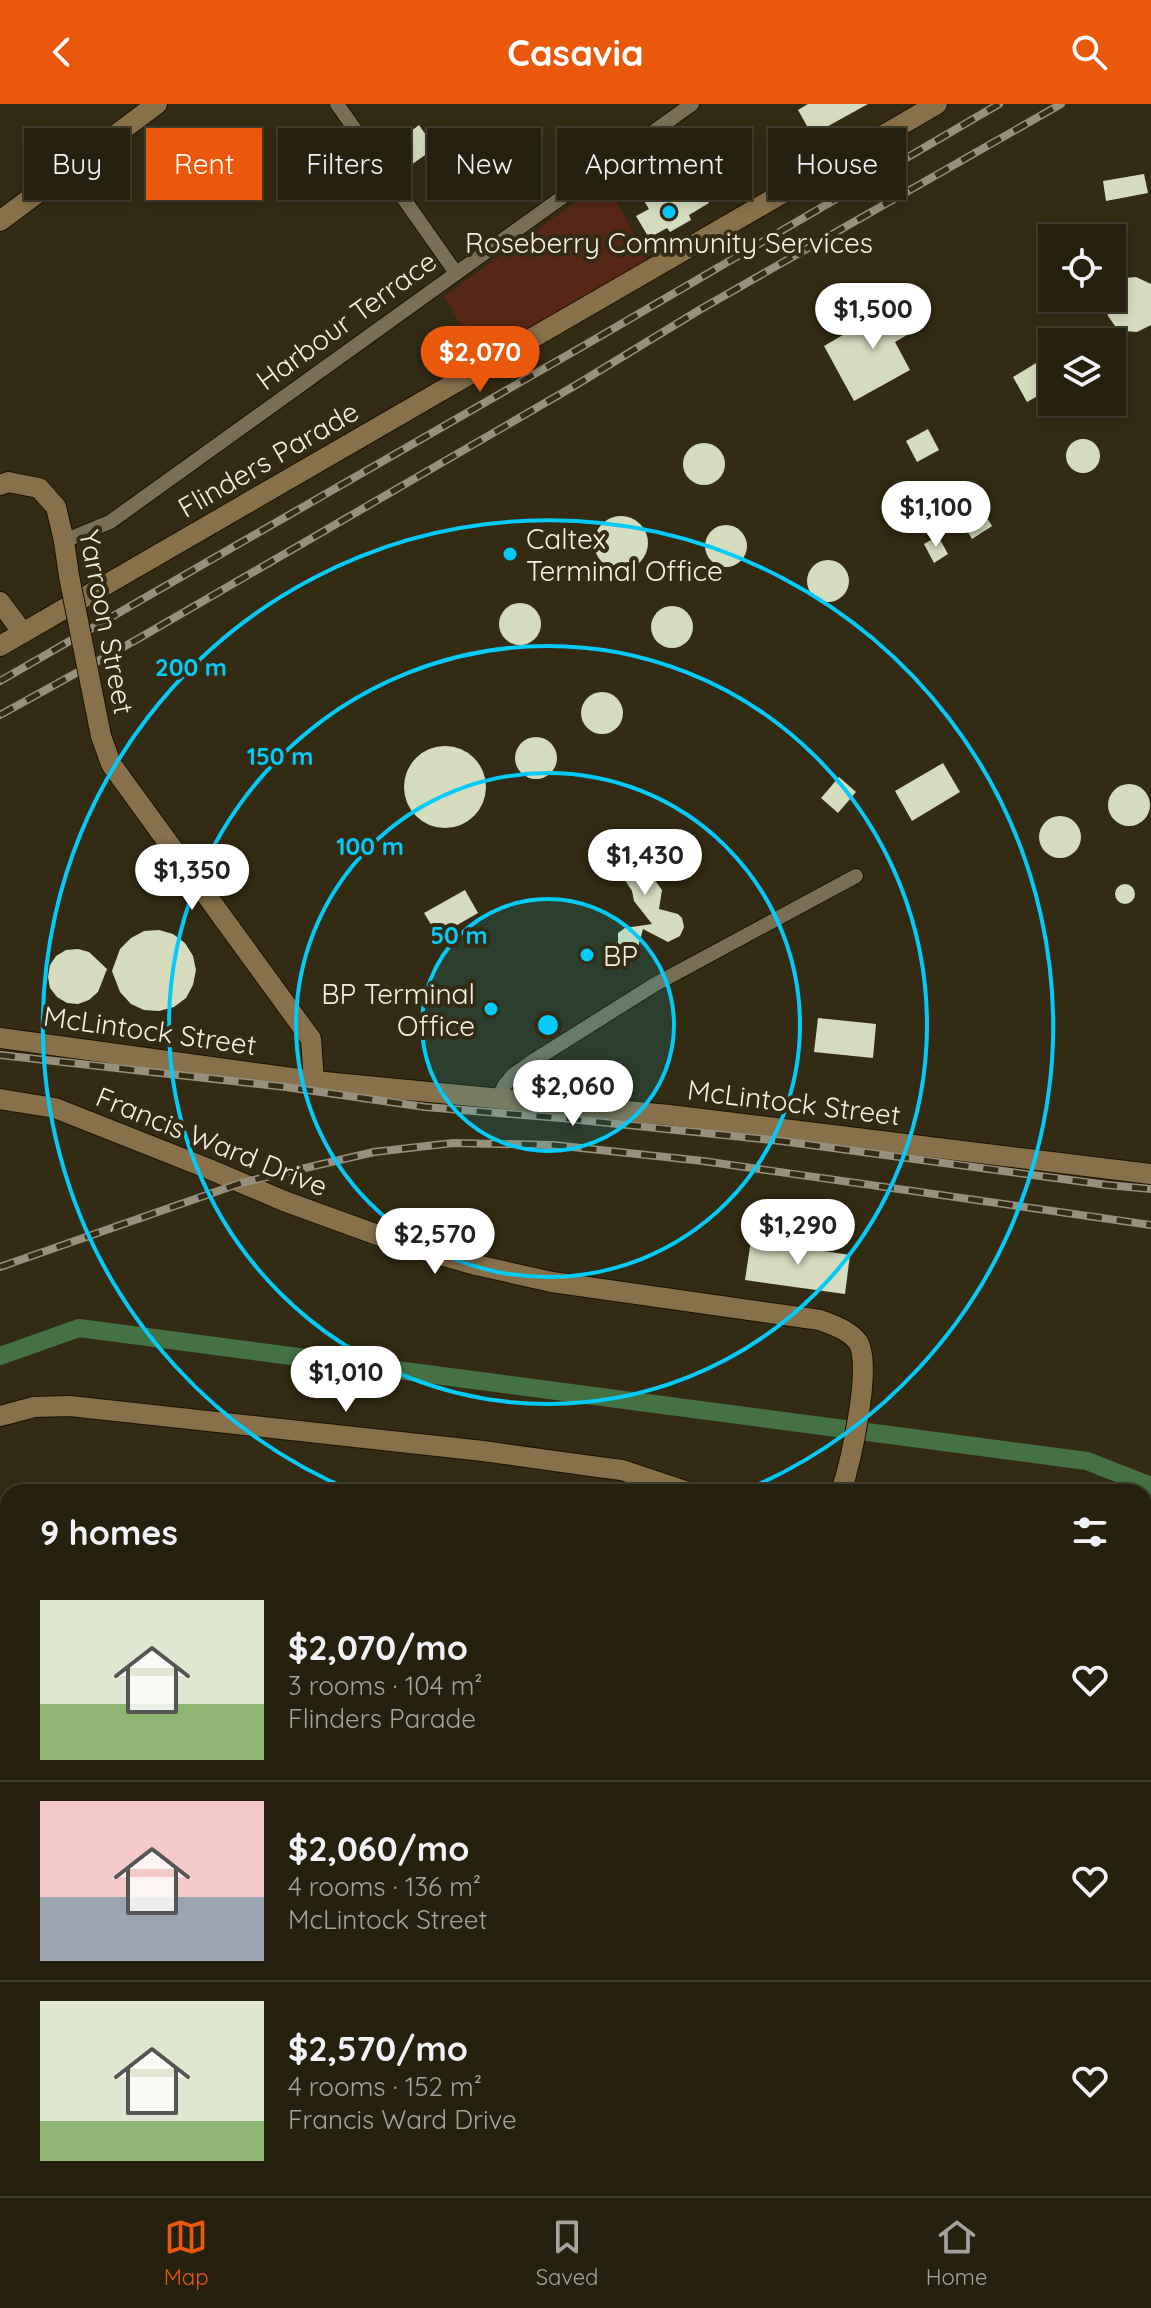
<!DOCTYPE html>
<meta charset="utf-8">
<style>
:root{--surface:#26200e;--page:#322d1c;--text:#f1f3f6;--muted:#a4a39e;--line:#423e2e;--accent:#ea580c}
body{margin:0;font-family:Quicksand,sans-serif;background:var(--page);color:var(--text);height:100vh;display:flex;flex-direction:column;font-size:30px;white-space:nowrap}
*{box-sizing:border-box;margin:0}
p{font-size:26px;color:var(--muted)}
.icon{flex:none;width:44px;height:44px;fill:none;stroke:currentColor;stroke-width:2;stroke-linecap:round;stroke-linejoin:round}
.map{position:relative;flex:1;overflow:hidden}
.drawer{position:absolute;left:0px;top:1380px;width:1152px;height:712px;display:flex;flex-direction:column;background:var(--surface);border-radius:24px 24px 0 0;box-shadow:0 4px 12px #0003,0 0 0 2px var(--line)}
.drawer>*{flex:none}
.top-card{position:absolute;left:24px;top:24px;width:1104px;height:72px;display:flex;gap:16px}
.tools{position:absolute;left:1038px;top:120px;display:grid;gap:16px}
.tools a{display:grid;place-items:center;width:88px;height:88px;border-radius:0px;background:var(--surface);box-shadow:0 4px 12px #0003,0 0 0 2px var(--line);font-size:40px}
.price{position:absolute;translate:-50% -68px;padding:0 18px;border-radius:28px;background:#fff;color:#222;font-size:26px;line-height:52px;filter:drop-shadow(0 2px 4px #0008)}
.price::after{content:'';position:absolute;left:50%;top:48px;width:24px;height:18px;margin-left:-12px;background:inherit;clip-path:polygon(0 0,100% 0,50% 100%)}
.price.current{background:var(--accent);color:#fff}
ul{padding:0;list-style:none}
li{display:flex;align-items:center;gap:24px;height:200px;padding:0 40px}
li+li{border-top:2px solid var(--line)}
li span{display:grid;place-items:center;flex:none;width:224px;height:160px;border-radius:0px;color:#555}
li>.icon{margin-inline-start:auto}
span .icon{width:96px;height:96px;fill:#fffc;stroke-width:1}
li b{font-size:34px}
h2{display:flex;justify-content:space-between;align-items:center;height:96px;padding:0 40px;font-size:34px}
.chip{padding:0 28px;border-radius:0px;background:var(--surface);box-shadow:0 4px 12px #0003,0 0 0 2px var(--line);font-size:28px;line-height:72px}
.chip.current{background:var(--accent);color:#fff}
header{display:flex;justify-content:space-between;align-items:center;height:104px;padding:0 40px;background:var(--accent);color:#fff;font-size:36px;font-weight:700}
.tab-bar{display:flex;justify-content:space-around;align-items:center;height:112px;border-top:2px solid var(--line);background:var(--surface);font-size:22px;color:var(--muted)}
.tab-bar a{display:grid;justify-items:center;gap:4px}
.tab-bar .current{color:var(--accent)}
.map>svg:first-child{display:block}
.green{fill:#572716}
.lines{fill:none;stroke-linecap:round;stroke-linejoin:round}
.canal{stroke:#447243;stroke-width:18}
.building{fill:#d5dcbe}
.street-casing{stroke:#1b1300;stroke-width:16}
.secondary-casing{stroke:#1b1300;stroke-width:22}
.street{stroke:#786f55;stroke-width:14}
.secondary{stroke:#88704a;stroke-width:20}
.rail-casing{stroke:#96907c;stroke-width:8}
.rail{stroke:#332b13;stroke-width:5;stroke-dasharray:15;stroke-linecap:butt}
.secondary-bridge-casing{stroke:#1b1300;stroke-width:22;stroke-linecap:butt}
.secondary-bridge{stroke:#88704a;stroke-width:20}
.ring{fill:none;stroke:#03cbf9;stroke-width:4}
.poi-dot{fill:#03cbf9;stroke:#332b13;stroke-width:3}
.labels{text-anchor:middle;dominant-baseline:central;stroke-width:8;stroke-linejoin:round;paint-order:stroke}
.poi-label{font-size:28px;fill:#f5f0e1;stroke:#332b13;text-anchor:start}
.street-label{font-size:28px;fill:#f5f0e1;stroke:#332b13}
.centre{fill:#03cbf9;stroke:#332b13;stroke-width:4}
.ring-label{font-size:24px;text-anchor:middle;font-weight:bold;fill:#03cbf9;stroke:#332b13;stroke-width:8;stroke-linejoin:round;paint-order:stroke}
</style>
<header><svg class="icon" aria-label="back" viewBox="0 0 24 24"><path d="M15 5l-7 7 7 7"/></svg>Casavia<svg class="icon" aria-label="search" viewBox="0 0 24 24"><circle cx="10" cy="10" r="6"/><path d="M15 15l6 6"/></svg></header>
<div class="map">
<svg width="1151" height="2092" viewBox="0 0 1151 2092">
<rect width="100%" height="100%" fill="#332b13"/>
<!-- green -->
<path class="green" d="M606,76l42,82 -168,96 -36,-62z"/>
<g class="lines">
<!-- canal -->
<path class="canal" d="M0,1252l79,-28 1008,133 64,25"/>
</g>
<!-- building -->
<g class="building">
<path d="M808,0h60l-56,31 -14,-25z"/>
<path d="M419,21l16,23 -24,17 -22,-31 11,-7 6,8z"/>
<path d="M1144,70l4,19 -42,8 -3,-20z"/>
<path d="M696,77l13,22 -20,12 2,5 -21,12 -3,-4 -18,10 -13,-22 13,-7 -5,-8 15,-9 5,9z"/>
<path d="M1136,173l15,7v41l-14,7 -12,-1 -10,-5 -7,-10 -2,-11 1,-7h5v-10l3,-4 10,-6z"/>
<path d="M903,196l16,28 -24,14 15,28 -56,31 -30,-55z"/>
<path d="M1041,256l11,20v8l-25,14 -14,-25z"/>
<path d="M928,325l11,21 -22,12 -11,-21z"/>
<circle cx="1083" cy="352" r="17"/>
<circle cx="704" cy="360" r="21"/>
<path d="M975,394l17,28 -20,13 -17,-29z"/>
<circle cx="621" cy="439" r="27"/>
<circle cx="726" cy="442" r="21"/>
<path d="M938,432l10,18 -14,9 -10,-19z"/>
<circle cx="828" cy="477" r="21"/>
<circle cx="520" cy="520" r="21"/>
<circle cx="672" cy="523" r="21"/>
<circle cx="602" cy="609" r="21"/>
<circle cx="536" cy="654" r="21"/>
<circle cx="445" cy="683" r="41"/>
<path d="M943,659l17,29 -48,29 -17,-30z"/>
<path d="M839,673l17,15 -18,21 -17,-15z"/>
<circle cx="1129" cy="701" r="21"/>
<circle cx="1060" cy="733" r="21"/>
<path d="M644,733l14,24 -12,7 16,22 -3,19 19,5 4,4 2,9 -4,9 -12,6 -25,-13 -5,18 -10,4 -10,-6v-12l7,-5 27,-4 -18,-23 -2,-10 -21,-33z"/>
<circle cx="1125" cy="790" r="10"/>
<path d="M465,786l13,23 -40,23 -14,-23z"/>
<path d="M159,826l14,4 12,9 8,13 3,14 -3,15 -7,13 -12,9 -15,4 -15,-1 -13,-6 -11,-12 -8,-21 8,-22 11,-11 13,-7z"/>
<path d="M78,845l11,3 18,17 -9,23 -9,8 -11,4 -11,-1 -10,-6 -7,-9 -2,-11 2,-12 6,-9 10,-6z"/>
<path d="M818,914l58,6 -3,34 -59,-6z"/>
<path d="M751,1136l99,15 -5,39 -100,-14z"/>
</g>
<g class="lines">
<!-- street casing -->
<g class="street-casing">
<g id="street">
<path d="M337,0l119,169"/>
<path d="M64,437l46,-19 582,-418"/>
<path d="M498,995l6,-13 9,-11 20,-14 121,-76 202,-109"/>
</g>
</g>
<!-- secondary casing -->
<g class="secondary-casing">
<g id="secondary">
<path d="M0,117l157,-117"/>
<path d="M0,381l8,-3 31,6 17,19 8,34 5,35"/>
<path d="M0,498l23,31"/>
<path d="M0,542l937,-542"/>
<path d="M101,632l10,28 200,275 3,42"/>
<path d="M0,934l314,43 355,34 482,59"/>
<path d="M0,995l55,9 154,61 75,32 121,44 71,20 76,17 268,38c13,5 29,10 38,22 15,24 -8,122 -17,150"/>
<path d="M0,1312l34,-9 36,-1 413,45 115,16 24,3 66,22"/>
<path d="M1144,1563l7,3"/>
</g>
</g>
<!-- street -->
<use href="#street" class="street"/>
<!-- secondary -->
<use href="#secondary" class="secondary"/>
<!-- rail casing -->
<g class="rail-casing">
<g id="rail">
<path d="M0,577l592,-340 407,-237"/>
<path d="M0,611l136,-75 440,-255 125,-76 360,-205"/>
<path d="M0,951l286,32 139,20 136,11 220,23 326,44 44,4"/>
<path d="M0,1163l241,-84 133,-31 79,-9 100,2 150,16 448,64"/>
<path d="M0,1626l8,10"/>
<path d="M1144,1898l7,1"/>
</g>
</g>
<!-- rail -->
<use href="#rail" class="rail"/>
<!-- secondary-bridge casing -->
<g class="secondary-bridge-casing">
<path id="secondary-bridge" d="M69,472l32,160"/>
</g>
<!-- secondary-bridge -->
<use href="#secondary-bridge" class="secondary-bridge"/>
</g>
<!-- distance rings -->
<circle cx="548" cy="921" r="126" fill="#03cbf9" fill-opacity=".12"/>
<g class="ring">
<circle cx="548" cy="921" r="126"/>
<circle cx="548" cy="921" r="252"/>
<circle cx="548" cy="921" r="379"/>
<path d="M355 1388A505 505 0 1 1 741 1388"/>
</g>
<!-- markers -->
<g class="poi-dot">
<circle cx="669" cy="108" r="8"/>
<circle cx="510" cy="450" r="8"/>
<circle cx="587" cy="851" r="8"/>
<circle cx="491" cy="905" r="8"/>
</g>
<g class="labels">
<!-- poi labels -->
<g class="poi-label">
<text x="669" y="138" text-anchor="middle">Roseberry Community Services</text>
<text x="526" y="434">Caltex<tspan x="526" dy="32">Terminal Office</tspan></text>
<text x="603" y="851">BP</text>
<text x="475" y="889" text-anchor="end">BP Terminal<tspan x="475" dy="32">Office</tspan></text>
</g>
<!-- street labels -->
<g class="street-label">
<text transform="translate(346 216) rotate(-36)">Harbour Terrace</text>
<text transform="translate(268 355) rotate(-30)">Flinders Parade</text>
<text transform="translate(107 518) rotate(79)">Yarroon Street</text>
<text transform="translate(150 926) rotate(8)">McLintock Street</text>
<text transform="translate(794 998) rotate(7)">McLintock Street</text>
<text transform="translate(212 1037) rotate(22)">Francis Ward Drive</text>
</g>
</g>
<circle cx="548" cy="921" r="12" class="centre"/>
<g class="ring-label">
<text x="191" y="572">200 m</text>
<text x="280" y="661">150 m</text>
<text x="370" y="751">100 m</text>
<text x="459" y="840">50 m</text>
</g>
</svg>
<div class="tools">
<a><svg class="icon" aria-label="locate" viewBox="0 0 24 24"><circle cx="12" cy="12" r="6"/><path d="M12 2v4M12 18v4M2 12h4M18 12h4"/></svg></a>
<a><svg class="icon" aria-label="layers" viewBox="0 0 24 24"><path d="M12 4l9 5-9 5-9-5zM3 14l9 5 9-5"/></svg></a>
</div>
<b class="price" style="left:873px;top:247px">$1,500</b>
<b class="price current" style="left:480px;top:290px">$2,070</b>
<b class="price" style="left:936px;top:445px">$1,100</b>
<b class="price" style="left:645px;top:793px">$1,430</b>
<b class="price" style="left:192px;top:808px">$1,350</b>
<b class="price" style="left:573px;top:1024px">$2,060</b>
<b class="price" style="left:798px;top:1163px">$1,290</b>
<b class="price" style="left:435px;top:1172px">$2,570</b>
<b class="price" style="left:346px;top:1310px">$1,010</b>
<div class="top-card">
<a class="chip">Buy</a>
<a class="chip current">Rent</a>
<a class="chip">Filters</a>
<a class="chip">New</a>
<a class="chip">Apartment</a>
<a class="chip">House</a>
</div>
<section class="drawer">
<h2>9 homes<svg class="icon" aria-label="filters" viewBox="0 0 24 24"><path d="M4 7h16M4 17h16"/><circle cx="9" cy="7" r="2"/><circle cx="15" cy="17" r="2"/></svg></h2>
<ul>
<li><span style="background:linear-gradient(#dfe7d0 65%,#8fb573 0)"><svg class="icon" aria-label="home" viewBox="0 0 24 24"><path d="M3 11l9-7 9 7M6 9v11h12V9"/></svg></span><div><b>$2,070/mo</b><p>3 rooms · 104 m²</p><p>Flinders Parade</p></div><svg class="icon" aria-label="heart" viewBox="0 0 24 24"><path d="M12 20l-8-8c-3-5 5-10 8-4 3-6 11-1 8 4z"/></svg></li>
<li><span style="background:linear-gradient(#f6c9c9 60%,#9aa5b1 0)"><svg class="icon" aria-label="home" viewBox="0 0 24 24"><path d="M3 11l9-7 9 7M6 9v11h12V9"/></svg></span><div><b>$2,060/mo</b><p>4 rooms · 136 m²</p><p>McLintock Street</p></div><svg class="icon" aria-label="heart" viewBox="0 0 24 24"><path d="M12 20l-8-8c-3-5 5-10 8-4 3-6 11-1 8 4z"/></svg></li>
<li><span style="background:linear-gradient(#dfe7d0 75%,#8fb573 0)"><svg class="icon" aria-label="home" viewBox="0 0 24 24"><path d="M3 11l9-7 9 7M6 9v11h12V9"/></svg></span><div><b>$2,570/mo</b><p>4 rooms · 152 m²</p><p>Francis Ward Drive</p></div><svg class="icon" aria-label="heart" viewBox="0 0 24 24"><path d="M12 20l-8-8c-3-5 5-10 8-4 3-6 11-1 8 4z"/></svg></li>
</ul>
</section>
</div>
<nav class="tab-bar">
<a class="current"><svg class="icon" aria-label="map" viewBox="0 0 24 24"><path d="M3 6l6-2 6 2 6-2v14l-6 2-6-2-6 2zM9 4v14M15 6v14"/></svg>Map</a>
<a><svg class="icon" aria-label="saved" viewBox="0 0 24 24"><path d="M7 4h10v16l-5-4-5 4z"/></svg>Saved</a>
<a><svg class="icon" aria-label="home" viewBox="0 0 24 24"><path d="M3 11l9-7 9 7M6 9v11h12V9"/></svg>Home</a>
</nav>
